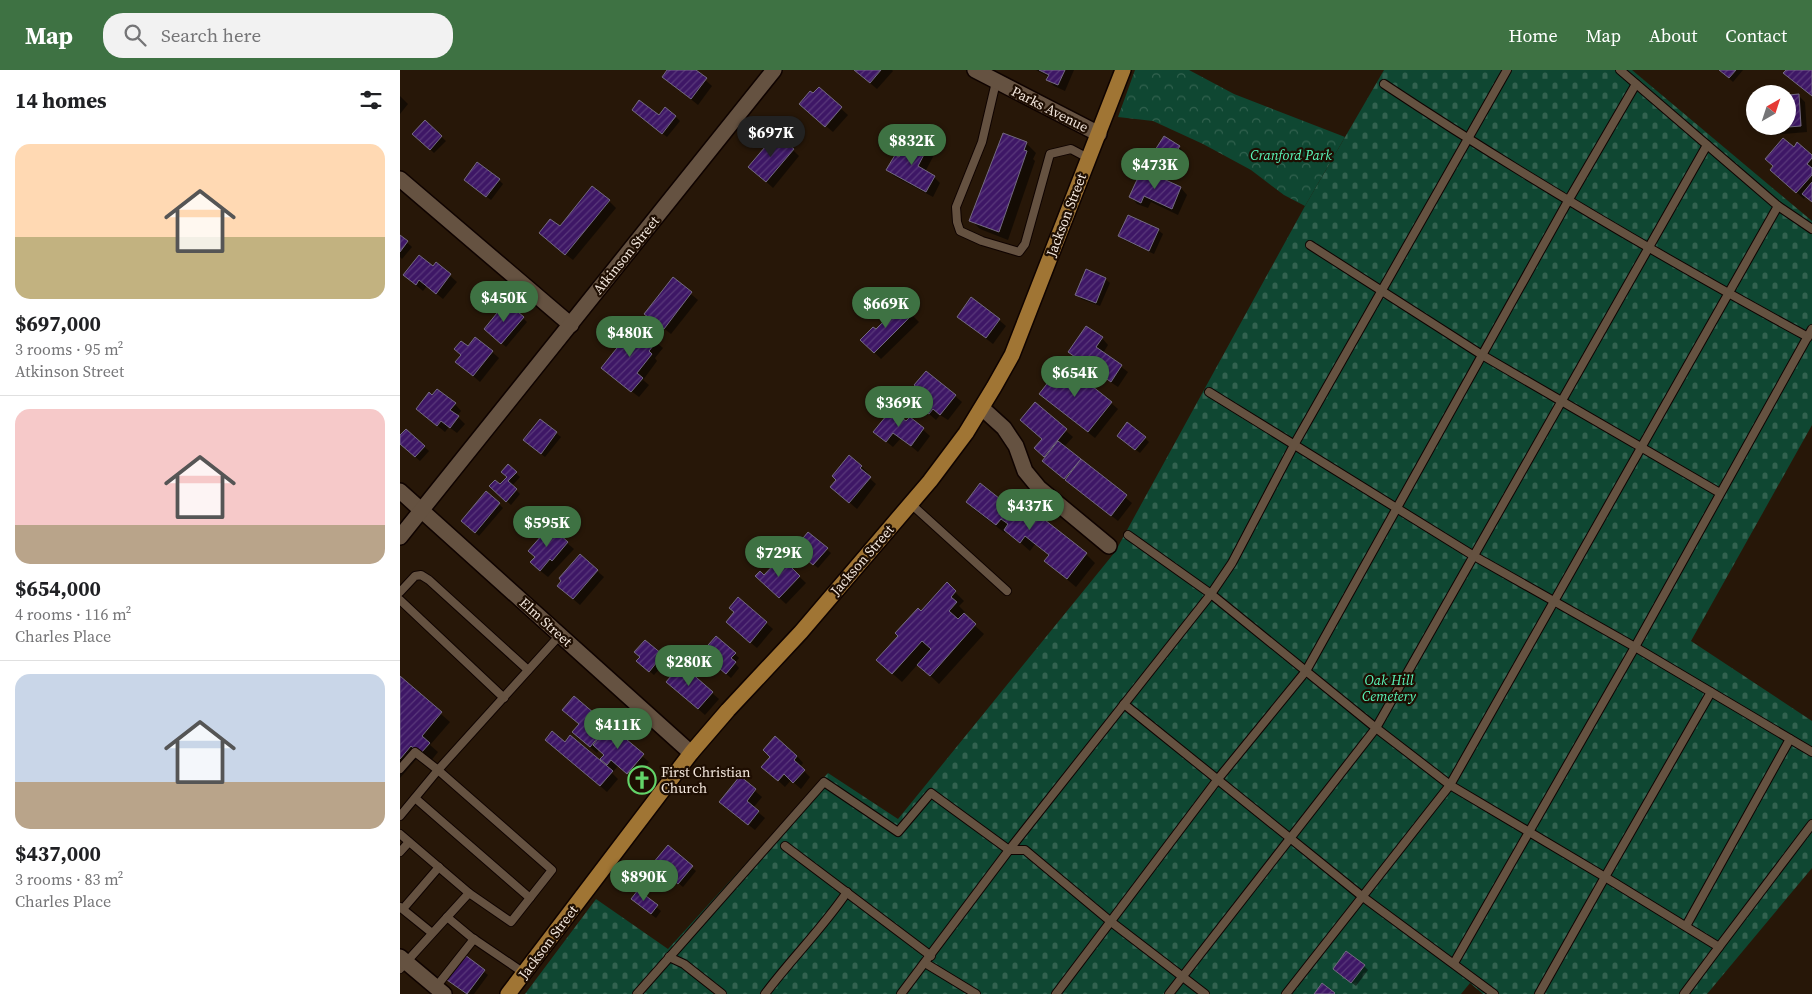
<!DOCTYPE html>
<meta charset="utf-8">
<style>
:root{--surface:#fff;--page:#f2f2f2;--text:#202124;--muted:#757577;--line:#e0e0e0;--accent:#3e7243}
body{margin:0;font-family:"Source Serif 4",serif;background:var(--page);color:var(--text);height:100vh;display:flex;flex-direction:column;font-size:19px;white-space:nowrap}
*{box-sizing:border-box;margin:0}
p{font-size:16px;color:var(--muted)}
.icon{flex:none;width:28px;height:28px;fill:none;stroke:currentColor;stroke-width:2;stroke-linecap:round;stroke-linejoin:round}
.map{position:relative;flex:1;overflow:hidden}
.drawer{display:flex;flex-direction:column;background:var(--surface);width:400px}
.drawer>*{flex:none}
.needle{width:32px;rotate:39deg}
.tools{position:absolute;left:1346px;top:15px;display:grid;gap:10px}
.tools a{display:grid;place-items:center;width:50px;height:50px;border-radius:50%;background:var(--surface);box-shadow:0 2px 8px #0003;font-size:25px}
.price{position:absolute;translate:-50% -42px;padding:0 11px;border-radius:18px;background:var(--accent);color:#fff;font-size:16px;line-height:32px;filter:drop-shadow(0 1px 2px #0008)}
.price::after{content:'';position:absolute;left:50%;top:30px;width:15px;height:11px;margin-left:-8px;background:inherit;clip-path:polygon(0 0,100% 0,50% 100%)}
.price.on{background:#222;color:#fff}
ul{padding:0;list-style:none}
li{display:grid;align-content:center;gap:10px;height:265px;padding:0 15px}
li+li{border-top:1px solid var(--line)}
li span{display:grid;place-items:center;height:155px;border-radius:15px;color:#555}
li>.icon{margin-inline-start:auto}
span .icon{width:90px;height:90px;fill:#fffc;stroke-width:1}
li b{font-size:21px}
h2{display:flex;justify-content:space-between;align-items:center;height:60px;padding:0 15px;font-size:21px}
header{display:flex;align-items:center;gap:30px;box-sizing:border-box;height:70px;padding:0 25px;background:var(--accent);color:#fff}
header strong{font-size:24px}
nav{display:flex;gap:28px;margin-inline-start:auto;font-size:18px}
.search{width:350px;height:45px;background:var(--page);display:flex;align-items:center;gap:12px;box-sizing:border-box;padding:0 18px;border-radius:20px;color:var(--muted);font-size:19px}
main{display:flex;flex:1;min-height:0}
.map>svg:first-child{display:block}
.cemetery{fill:url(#cemetery-stones)}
.park{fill:url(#park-crowns)}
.shadow{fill:#0007}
.building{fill:url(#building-hatch);stroke:#746b82}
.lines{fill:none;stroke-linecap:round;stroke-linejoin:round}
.lane-casing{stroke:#0f0300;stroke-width:10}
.street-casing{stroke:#0f0300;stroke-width:18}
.primary-casing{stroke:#0f0300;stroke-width:18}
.lane{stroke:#655241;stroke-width:8}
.street{stroke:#655241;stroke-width:15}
.primary{stroke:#a07534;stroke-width:15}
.labels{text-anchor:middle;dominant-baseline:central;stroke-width:4.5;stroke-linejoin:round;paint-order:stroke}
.street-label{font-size:14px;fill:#f2e6dc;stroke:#1e0e02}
.park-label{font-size:14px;font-style:italic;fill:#59f8bb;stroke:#1e0e02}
.poi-label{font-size:14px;fill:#f2e6dc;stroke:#1e0e02;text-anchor:start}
</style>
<header>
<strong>Map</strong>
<div class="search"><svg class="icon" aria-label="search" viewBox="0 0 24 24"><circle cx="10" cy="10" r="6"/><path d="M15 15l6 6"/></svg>Search here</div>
<nav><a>Home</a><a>Map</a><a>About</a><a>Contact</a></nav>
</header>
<main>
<section class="drawer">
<h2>14 homes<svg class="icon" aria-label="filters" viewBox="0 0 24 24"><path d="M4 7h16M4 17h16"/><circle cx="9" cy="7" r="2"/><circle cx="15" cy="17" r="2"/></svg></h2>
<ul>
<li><span style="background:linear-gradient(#ffd9b3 60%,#c2b280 0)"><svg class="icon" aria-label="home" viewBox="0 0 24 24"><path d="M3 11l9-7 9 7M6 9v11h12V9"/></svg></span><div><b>$697,000</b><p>3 rooms · 95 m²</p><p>Atkinson Street</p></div></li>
<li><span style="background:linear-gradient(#f6c9c9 75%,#b9a48a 0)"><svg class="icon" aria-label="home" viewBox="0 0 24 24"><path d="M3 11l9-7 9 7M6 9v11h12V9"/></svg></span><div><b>$654,000</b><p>4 rooms · 116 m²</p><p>Charles Place</p></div></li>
<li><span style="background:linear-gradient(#c9d6e8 70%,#b9a48a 0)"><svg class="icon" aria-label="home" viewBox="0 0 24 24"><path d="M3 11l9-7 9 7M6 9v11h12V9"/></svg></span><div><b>$437,000</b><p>3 rooms · 83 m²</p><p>Charles Place</p></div></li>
</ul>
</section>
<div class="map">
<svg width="1412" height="924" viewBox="0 0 1412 924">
<defs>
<pattern id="cemetery-stones" width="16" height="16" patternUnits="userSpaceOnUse" patternTransform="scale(1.25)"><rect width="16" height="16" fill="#0f4732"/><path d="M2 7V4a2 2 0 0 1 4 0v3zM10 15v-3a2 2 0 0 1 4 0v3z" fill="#32624f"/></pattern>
<pattern id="park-crowns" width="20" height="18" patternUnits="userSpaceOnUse" patternTransform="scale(1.25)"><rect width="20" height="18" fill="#0f4732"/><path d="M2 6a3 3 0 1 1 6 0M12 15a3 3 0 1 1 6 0" fill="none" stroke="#32624f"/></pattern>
<pattern id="building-hatch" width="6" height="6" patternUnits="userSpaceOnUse" patternTransform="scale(1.25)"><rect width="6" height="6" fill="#3e1766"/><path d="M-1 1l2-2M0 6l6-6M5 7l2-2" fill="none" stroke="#5a397b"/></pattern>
</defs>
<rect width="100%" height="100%" fill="#271708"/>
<!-- cemetery -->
<path class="cemetery" d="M984,0h248l180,151v204l-121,216 121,80v147l-105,126h-224l-13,-11 -9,11h-936l71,-95 72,50 160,-176 70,46 217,-267 190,-346z"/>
<!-- park -->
<path class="park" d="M735,0h54l45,24 111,43 -40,69 -21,-11 -33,-25 -48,-26 -50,-23 -35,-4z"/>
<!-- shadow -->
<g class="shadow">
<path d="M269,0h25l18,16 -14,19 -34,-28z"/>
<path d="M455,0h37l1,1 -16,18z"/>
<path d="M636,0h38l-9,21 -11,-5 -6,-6 1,-3z"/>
<path d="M1320,0h23l-10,12z"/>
<path d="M419,19l29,26 -15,17 -26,-22 6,-15z"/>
<path d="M1398,25l7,7 2,30 -36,3 -7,-6 24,-3v-30z"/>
<path d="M0,26l8,8 -8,10z"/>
<path d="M237,44l22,3 16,-1 5,5 -13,16z"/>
<path d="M25,52l21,19 -12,12 -20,-19z"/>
<path d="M604,65l23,9 9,9 -3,6 2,2 -27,79 -28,-11 -9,-9z"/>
<path d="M511,69l17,9 6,7 -9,17 9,5 6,6 -7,14 -39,-21 -6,-6 12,-11z"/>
<path d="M779,77l4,4 -7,11 3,3 -5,9 -23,-16z"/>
<path d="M1394,79l18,8v45l-6,-6 -2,3 -26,-23z"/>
<path d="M393,80l6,6 -26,32 -16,-15z"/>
<path d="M742,101l39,17 6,7 -9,20 -27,-13 -3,6 -11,-4 -6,-7z"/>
<path d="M99,110l4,4 -12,16 -22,-16z"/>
<path d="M209,131l7,7 -43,52 -26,-20 13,-12z"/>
<path d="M758,160l5,4 -9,20 -30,-14 -4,-4z"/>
<path d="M0,166l12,11 -10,12 -2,-2z"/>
<path d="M36,193l21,19 -14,17 -16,-13 -4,5 -12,-10 22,-14z"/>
<path d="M273,209l25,21 -27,34 -18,-14z"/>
<path d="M705,209l5,4 -10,23 -19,-7 -4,-4z"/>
<path d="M502,235l17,17 -38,37 -19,-19 14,-9z"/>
<path d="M558,247l41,3 7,6 -13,18z"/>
<path d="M123,248l4,4 -21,25 -16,-14z"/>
<path d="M702,268l6,7 -5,8 25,19 -10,15 -42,-28 -6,-7z"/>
<path d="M256,272l7,6 -8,10 2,3 -14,19 6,5 -10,12 -30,-23z"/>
<path d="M68,278l24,4 7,6 -19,24 -16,-14z"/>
<path d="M528,326h27l7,6 -14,18 -8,-5 -4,5 -16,-14z"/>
<path d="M647,330l64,3 7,6 -23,29z"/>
<path d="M55,334l6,7 -4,5 8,8 -8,9 -8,-6 -4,5 -28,-23z"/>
<path d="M635,334l38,33 -9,10 68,56 -14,18 -71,-56 -1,-7 -4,-3 1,-16 -22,-19z"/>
<path d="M510,348l20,18 -12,16 -17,-14 -8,9 -11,-9 24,-15z"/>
<path d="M140,350l21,17 -16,20 -16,-13z"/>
<path d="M6,361l23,20 -9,10 -20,-18v-6z"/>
<path d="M745,368l4,4 -9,11 -18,-13z"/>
<path d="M108,396l12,11 -8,9 8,8 -9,11 -16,-15 14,-13z"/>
<path d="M461,396l7,7 -2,2 10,9 -19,25 -25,-22z"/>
<path d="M567,432l57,18 62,34 9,9 -19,24 -31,-26 4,-5 -14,-12 -5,7 -23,-20 -2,2 -29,-22z"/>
<path d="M99,434l4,4 -24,28 -12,-11z"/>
<path d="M409,464l22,19 -13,15 -18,-15z"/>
<path d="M167,473l7,6 -26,28 -10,-8z"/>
<path d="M381,489l25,24 -20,21 -23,-21 1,-6z"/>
<path d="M197,501l7,6 -24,28 -15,-13z"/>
<path d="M555,522l9,9 -5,5 6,6 -2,3 21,19 -45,50 -21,-20 -16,18 -15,-13 35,-56z"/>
<path d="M338,529l35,30 -16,19 -23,-19z"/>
<path d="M335,584l4,4 -4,5 4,5 -8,10 -24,-21z"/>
<path d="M267,590l5,4 -5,6 -5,-4 -8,9 -12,-10z"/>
<path d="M0,608l50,44 -20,23 8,7 -8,10 -9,-8 -21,24z"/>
<path d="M274,618l38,5 7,6 -14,16z"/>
<path d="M174,627l75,65 -15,17 -16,-13 -6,7 6,6 -11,13 -53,-46 11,-2 34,18 6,-7 -6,-5 -2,3 -16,-14 -1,-14z"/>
<path d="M397,686l6,7 -3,4 10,10 -9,12 -10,-9 -6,7 -15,-14z"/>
<path d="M340,708l22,19 -9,11 12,10 -10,12 -28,-22z"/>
<path d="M268,777l28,24 -13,16 -25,-20z"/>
<path d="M239,822l22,19 -5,7 -19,-14z"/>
<path d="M66,887l22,18 -14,19h-9l-17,-14z"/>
<path d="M964,896l4,4 -12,16 -17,-13z"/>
</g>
<!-- building -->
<g class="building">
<path d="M267,0h29l11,8 -16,21 -29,-22z"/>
<path d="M454,0h27l-11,13z"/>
<path d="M639,0h26l-7,15 -12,-5 3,-5z"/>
<path d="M1319,0h17l-7,8z"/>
<path d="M1386,0h26v26l-29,-23z"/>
<path d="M419,17l23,20 -17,20 -26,-23 11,-13 3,2z"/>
<path d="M1399,24l2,32 -38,3v-3h25v-31z"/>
<path d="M239,30l20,15 6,-8 11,9 -14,18 -30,-24z"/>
<path d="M25,50l17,16 -12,14 -18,-16z"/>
<path d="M603,63l24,9 -3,8 3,1 -28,81 -30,-11z"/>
<path d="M376,64l18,15 -28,33 -18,-15z"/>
<path d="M764,66l16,10 -8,12 4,2 -7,11 -19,-13z"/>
<path d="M510,67l18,10 -10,19 17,10 -9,16 -40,-22 9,-15 4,2z"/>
<path d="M1383,68l11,9 3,-5 15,13v3l-5,6 5,4v7l-16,18 -26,-23 3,-4 -8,-7z"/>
<path d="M77,92l23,17 -14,18 -22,-17z"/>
<path d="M742,99l39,18 -9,22 -28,-13 -3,7 -12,-6z"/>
<path d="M1412,112v20l-10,-8z"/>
<path d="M192,116l18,14 -45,55 -26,-22 11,-14 10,7z"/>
<path d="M728,145l31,14 -10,22 -31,-15z"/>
<path d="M0,165l8,6 -8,11z"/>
<path d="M19,185l14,11 3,-4 15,12 -15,20 -17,-14 -3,5 -13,-10z"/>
<path d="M686,199l20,9 -10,25 -21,-8z"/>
<path d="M273,207l19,15 -28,37 -20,-15z"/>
<path d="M571,227l29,22 -14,19 -29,-21z"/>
<path d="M106,232l18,15 -23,27 -17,-15z"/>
<path d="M502,233l11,11 -39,39 -14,-13 13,-13 3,2z"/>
<path d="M236,254l21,17 -8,10 3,3 -15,19 6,5 -12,14 -30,-24z"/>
<path d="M686,256l17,11 -7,10 26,18 -11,17 -43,-30z"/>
<path d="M75,267l18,14 -20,25 -18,-14 6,-7 -7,-6 7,-8 7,5z"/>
<path d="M663,293l49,39 -24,30 -49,-38z"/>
<path d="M526,301l30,24 -16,20 -7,-6 -4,5 -11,-8 9,-11 -13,-10z"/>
<path d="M37,319l19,14 -6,7 9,6 -9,12 -9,-7 -4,5 -21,-17 13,-17 3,3z"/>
<path d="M635,332l32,27 -23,28 -10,-9 8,-9 -22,-19z"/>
<path d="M491,340l15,11 4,-4 14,11 -13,18 -18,-13 -7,9 -13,-10z"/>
<path d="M140,349l17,13 -16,22 -18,-14z"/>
<path d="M727,352l19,15 -11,13 -18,-14z"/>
<path d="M6,359l19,17 -10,11 -15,-13v-9z"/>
<path d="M658,371l23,18 -17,20 -22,-18z"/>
<path d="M449,385l13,11 -2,2 11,9 -22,26 -19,-16 6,-7 -4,-4z"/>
<path d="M681,389l46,36 -16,21 -46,-36z"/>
<path d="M108,394l9,8 -9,9 9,8 -11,13 -17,-16 6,-6 5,4 7,-7 -6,-5z"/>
<path d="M580,413l44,35 7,-9 56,44 -20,26 -23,-18 5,-6 -24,-19 -5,7 -16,-13 4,-6 -7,-5 -5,6 -30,-23z"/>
<path d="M86,421l14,12 -25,30 -14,-12z"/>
<path d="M150,456l18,16 -16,19 -2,-2 -10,12 -10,-9 5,-5 -7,-6z"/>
<path d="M408,462l20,16 -15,17 -19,-16z"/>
<path d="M180,484l18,16 -25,29 -16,-13 4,-5 -2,-3z"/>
<path d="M381,487l19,19 -21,22 -24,-22 5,-5 4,4z"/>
<path d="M547,512l9,9 -5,6 6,5 -8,9 9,8 6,-6 12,11 -46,52 -13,-11 14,-16 -9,-8 -30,33 -16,-14 22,-24 -3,-3 23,-25 3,3z"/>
<path d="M338,527l29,25 -17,21 -24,-21 8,-10 -5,-4z"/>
<path d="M316,566l20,17 -5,5 5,4 -10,12 -25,-21z"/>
<path d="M245,570l23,19 -6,8 -5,-5 -8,10 -13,-11 4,-4 -6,-5z"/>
<path d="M281,594l32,28 -15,17 -32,-27z"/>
<path d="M0,606l42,36 -20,24 8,7 -10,11 -9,-8 -11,13z"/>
<path d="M174,626l34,29 -18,22 -18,-15 7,-8 -17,-14z"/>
<path d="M209,655l35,29 -17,20 -16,-14 -4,5 -7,-6 4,-4 -11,-10z"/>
<path d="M152,661l13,11 5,-7 43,36 -13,15 -55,-46z"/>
<path d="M375,666l22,20 -3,4 11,10 -12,13 -9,-9 -6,7 -17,-14 9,-10 -7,-7z"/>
<path d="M340,706l16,13 -9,12 12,10 -11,14 -29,-23z"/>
<path d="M268,775l25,21 -15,18 -25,-21z"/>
<path d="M238,820l20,15 -7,9 -20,-15z"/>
<path d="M946,881l19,14 -14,18 -18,-14z"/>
<path d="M65,885l20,15 -18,24 -20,-14z"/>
<path d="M922,913l13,10 -1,1h-20z"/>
</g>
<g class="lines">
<!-- lane casing -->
<g class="lane-casing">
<g id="lane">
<path d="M596,12l-14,60 -26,65 1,15 3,9 22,10 37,11 6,-8 25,-90 21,-5 17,9"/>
<path d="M984,14c137,91 279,174 424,253"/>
<path d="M1378,136l34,23"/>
<path d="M910,175l172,110 238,138"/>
<path d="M809,322l265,164 161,91 177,105"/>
<path d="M511,434l96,87"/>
<path d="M728,465l83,59 165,134 74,57 155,92 -66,117"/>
<path d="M0,522l15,-16 6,-1 8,5 99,90"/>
<path d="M0,530l104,98"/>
<path d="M1311,622l-106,185 114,70 93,-123"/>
<path d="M724,634l239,193 131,97"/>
<path d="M0,699l15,-17 23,18 122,-135"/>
<path d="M15,728l115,100"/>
<path d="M0,746l38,-46 114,100 -41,52 -42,-29 -69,76"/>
<path d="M0,764l69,59"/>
<path d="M385,776l146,110"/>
<path d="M0,782l9,-10"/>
<path d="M0,837l32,26"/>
<path d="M3,839l36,-42"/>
<path d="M47,847l24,20 53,36"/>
<path d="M1286,856l104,-187"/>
<path d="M269,887l15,7 38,30"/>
<path d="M525,893l51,31"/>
<path d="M1054,893l181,-316 177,-318"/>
<path d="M36,917l38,-48"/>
<path d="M237,924l187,-212 74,50 33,-39 78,57h16l85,71 95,73"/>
<path d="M365,924c26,-35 57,-65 82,-102"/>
<path d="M501,924l108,-144 202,-256 21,-31 62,-118 213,-375"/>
<path d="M656,924l162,-215 88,-108 262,-470 68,-117"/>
<path d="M769,924l207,-266 331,-583"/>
<path d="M886,924l164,-209 328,-579 -158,-136"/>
<path d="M1284,924l35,-47"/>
</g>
</g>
<!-- street casing -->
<g class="street-casing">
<g id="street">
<path d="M575,0l124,64"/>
<path d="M0,109l171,146"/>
<path d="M582,338l22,20 12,18 9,25 14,17 70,58"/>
<path d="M0,421l291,262"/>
<path d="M0,467l374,-467"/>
<path d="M0,887l44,37"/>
</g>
</g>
<!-- primary casing -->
<g class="primary-casing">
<path id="primary" d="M108,924l183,-241 37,-43 73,-78 129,-151 36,-48 28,-46 18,-32 111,-285"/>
</g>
<!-- lane -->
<use href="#lane" class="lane"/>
<!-- street -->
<use href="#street" class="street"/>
<!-- primary -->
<use href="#primary" class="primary"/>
</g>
<!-- icons -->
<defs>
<g id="church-ring" transform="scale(1.4375)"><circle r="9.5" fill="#1e0e02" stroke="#63d469" stroke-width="1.5"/><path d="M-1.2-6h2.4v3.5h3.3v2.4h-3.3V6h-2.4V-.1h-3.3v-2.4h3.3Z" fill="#63d469"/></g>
</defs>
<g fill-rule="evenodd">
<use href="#church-ring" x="242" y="710"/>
</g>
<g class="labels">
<!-- street labels -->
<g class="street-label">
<text transform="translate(650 39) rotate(27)">Parks Avenue</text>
<text transform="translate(666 145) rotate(-69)">Jackson Street</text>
<text transform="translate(226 185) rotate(-51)">Atkinson Street</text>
<text transform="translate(462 490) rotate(-49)">Jackson Street</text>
<text transform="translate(146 552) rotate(42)">Elm Street</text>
<text transform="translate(148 872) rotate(-53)">Jackson Street</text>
</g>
<!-- park labels -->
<g class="park-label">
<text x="891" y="85">Cranford Park</text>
<text x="989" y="610">Oak Hill<tspan x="989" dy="16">Cemetery</tspan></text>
</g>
<!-- poi labels -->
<g class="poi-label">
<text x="261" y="702">First Christian<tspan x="261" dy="16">Church</tspan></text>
</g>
</g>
</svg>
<div class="tools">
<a><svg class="needle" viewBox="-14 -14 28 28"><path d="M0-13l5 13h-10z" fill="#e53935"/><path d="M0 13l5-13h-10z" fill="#757577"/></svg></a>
</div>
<b class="price on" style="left:371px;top:88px">$697K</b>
<b class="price" style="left:512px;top:96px">$832K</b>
<b class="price" style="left:755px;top:120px">$473K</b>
<b class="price" style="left:104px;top:253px">$450K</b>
<b class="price" style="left:486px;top:259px">$669K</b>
<b class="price" style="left:230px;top:288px">$480K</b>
<b class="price" style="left:675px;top:328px">$654K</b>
<b class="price" style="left:499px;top:358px">$369K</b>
<b class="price" style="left:630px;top:461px">$437K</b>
<b class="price" style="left:147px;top:478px">$595K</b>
<b class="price" style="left:379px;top:508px">$729K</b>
<b class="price" style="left:289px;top:617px">$280K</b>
<b class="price" style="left:218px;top:680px">$411K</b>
<b class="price" style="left:244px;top:832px">$890K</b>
</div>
</main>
